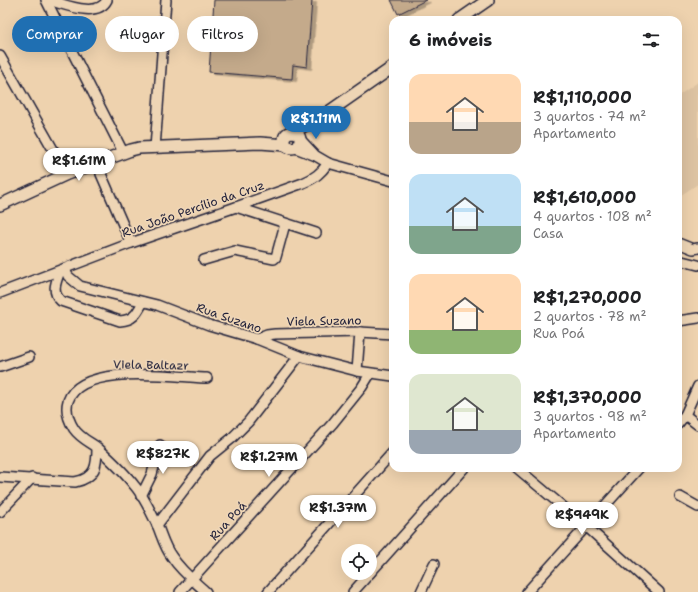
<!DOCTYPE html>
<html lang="pt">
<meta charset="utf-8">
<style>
:root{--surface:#fff;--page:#f2f2f2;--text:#202124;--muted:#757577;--accent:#1f6fb2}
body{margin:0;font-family:"Shantell Sans",sans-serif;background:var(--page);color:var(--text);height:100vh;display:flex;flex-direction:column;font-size:15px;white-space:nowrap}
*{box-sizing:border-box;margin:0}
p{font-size:13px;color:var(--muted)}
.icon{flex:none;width:22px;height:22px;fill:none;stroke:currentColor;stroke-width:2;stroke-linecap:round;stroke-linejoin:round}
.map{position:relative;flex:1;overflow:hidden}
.drawer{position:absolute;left:389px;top:16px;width:293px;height:456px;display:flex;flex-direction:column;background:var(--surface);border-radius:12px;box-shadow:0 4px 16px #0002}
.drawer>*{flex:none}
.hud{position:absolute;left:12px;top:16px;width:317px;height:36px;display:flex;gap:8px}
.tools{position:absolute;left:341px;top:544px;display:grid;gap:8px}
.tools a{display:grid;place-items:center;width:36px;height:36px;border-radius:50%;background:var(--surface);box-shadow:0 4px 16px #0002;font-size:20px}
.price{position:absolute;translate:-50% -34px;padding:0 9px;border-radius:14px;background:#fff;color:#222;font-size:13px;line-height:26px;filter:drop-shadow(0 1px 2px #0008)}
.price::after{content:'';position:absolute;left:50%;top:24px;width:12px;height:9px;margin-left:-6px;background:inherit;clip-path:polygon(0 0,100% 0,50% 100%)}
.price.active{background:var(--accent);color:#fff}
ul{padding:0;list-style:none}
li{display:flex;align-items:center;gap:12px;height:100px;padding:0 20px}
li span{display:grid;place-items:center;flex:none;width:112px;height:80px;border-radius:12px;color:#555}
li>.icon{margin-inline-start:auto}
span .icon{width:48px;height:48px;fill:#fffc;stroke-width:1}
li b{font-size:17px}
h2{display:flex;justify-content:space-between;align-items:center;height:48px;padding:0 20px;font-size:17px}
.tag{padding:0 14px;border-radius:18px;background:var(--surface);box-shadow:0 4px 16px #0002;font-size:14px;line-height:36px}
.tag.active{background:var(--accent);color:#fff}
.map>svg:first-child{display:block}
.built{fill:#ddc3a2}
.building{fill:#c4aa8b;stroke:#22223b;filter:url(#shadow)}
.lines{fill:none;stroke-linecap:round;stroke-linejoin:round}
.minor-casing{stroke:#22223b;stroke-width:12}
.major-casing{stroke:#22223b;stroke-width:14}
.minor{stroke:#eed5b5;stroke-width:9}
.major{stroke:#eed5b5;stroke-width:11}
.labels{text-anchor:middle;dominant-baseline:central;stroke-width:3.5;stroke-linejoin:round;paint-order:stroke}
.street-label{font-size:12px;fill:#22223b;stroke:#eed5b5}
</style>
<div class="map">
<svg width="698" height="592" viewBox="0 0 698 592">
<defs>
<filter id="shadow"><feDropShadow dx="4.5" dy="2.5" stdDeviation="0" flood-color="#0004"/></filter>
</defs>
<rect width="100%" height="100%" fill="#eed2ae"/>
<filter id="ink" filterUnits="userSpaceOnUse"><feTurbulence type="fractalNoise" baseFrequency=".025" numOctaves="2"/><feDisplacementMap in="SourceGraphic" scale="8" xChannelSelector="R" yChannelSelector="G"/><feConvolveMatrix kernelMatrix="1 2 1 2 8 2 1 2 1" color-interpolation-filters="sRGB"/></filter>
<g filter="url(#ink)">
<!-- built -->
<path class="built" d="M698,82v102l-20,13v-101z"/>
<!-- building -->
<g class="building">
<path d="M214,0h98l-5,67 -14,-2 -1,14 -83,-7z"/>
<path d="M391,0h35l-28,14z"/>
</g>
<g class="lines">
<!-- minor casing -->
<g class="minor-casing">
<g id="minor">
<path d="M46,0l77,152"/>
<path d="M48,0c16,4 49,19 59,0"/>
<path d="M0,56l67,118"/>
<path d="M300,139l14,15"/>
<path d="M293,147l23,9 12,7 65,18"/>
<path d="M155,148l11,-148"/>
<path d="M101,174l30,69"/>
<path d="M236,207l80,26"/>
<path d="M678,243l15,6 5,-1"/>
<path d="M204,260l31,-9 39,8 2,-2 9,-33"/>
<path d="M678,260l20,5"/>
<path d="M65,269l3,7 12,10 77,19 52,20 48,14 42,17 58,15 36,5"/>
<path d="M60,271c-4,11 -9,21 1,30l59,20c14,-1 17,-8 23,-19"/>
<path d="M0,293l131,-50 105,-36 67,-24c12,-5 18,-10 25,-20"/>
<path d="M678,321l20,-3"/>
<path d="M257,339l10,-4 8,-1 85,-2 33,2"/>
<path d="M0,367l29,-10"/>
<path d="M357,371l3,-39"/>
<path d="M685,415l13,10"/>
<path d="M678,424l7,-9 13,-29"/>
<path d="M517,468l70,59 72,65"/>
<path d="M0,477l75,5c21,-4 22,-17 22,-34"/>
<path d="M141,496l11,-22 8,-29"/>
<path d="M680,497l18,10"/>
<path d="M0,512l32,-34"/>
<path d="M157,525l53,-69 21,-17 17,-17 51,-66"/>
<path d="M370,573l94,-105"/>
<path d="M180,592l153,-169 29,-36 8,-13"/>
<path d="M206,592c-12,-11 -25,-21 -34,-35 -7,-9 -10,-20 -14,-30 -6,-13 -15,-32 -24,-42 -10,-13 -24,-26 -36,-37 -8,-6 -18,-10 -24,-19 -5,-8 -9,-18 -6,-28 13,-39 107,-24 139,-23"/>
<path d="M268,592l125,-140"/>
<path d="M353,592l17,-19"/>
<path d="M421,592l13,-28"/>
<path d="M527,592l112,-124"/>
</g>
</g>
<!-- major casing -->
<g class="major-casing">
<g id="major">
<path d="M459,20l29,-20"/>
<path d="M292,132l28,-14 73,-51"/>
<circle cx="292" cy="140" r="8"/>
<path d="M0,205l67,-31 64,-24 8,-2 121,-5 26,2"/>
</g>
</g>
<!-- minor -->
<use href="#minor" class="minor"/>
<!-- major -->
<use href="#major" class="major"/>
</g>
</g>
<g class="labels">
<!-- street labels -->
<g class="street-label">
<text transform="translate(193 209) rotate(-19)">Rua João Percílio da Cruz</text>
<text transform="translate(229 318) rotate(19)">Rua Suzano</text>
<text transform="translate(324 321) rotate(-1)">Viela Suzano</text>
<text transform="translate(151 365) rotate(1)">Viela Baltazr</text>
<text transform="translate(228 521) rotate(-48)">Rua Poá</text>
</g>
</g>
</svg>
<div class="tools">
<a><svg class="icon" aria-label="locate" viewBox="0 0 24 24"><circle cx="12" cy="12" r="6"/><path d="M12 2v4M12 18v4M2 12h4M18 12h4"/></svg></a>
</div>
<b class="price active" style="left:316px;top:140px">R$1.11M</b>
<b class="price" style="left:79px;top:182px">R$1.61M</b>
<b class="price" style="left:163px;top:475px">R$827K</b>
<b class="price" style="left:269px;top:478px">R$1.27M</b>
<b class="price" style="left:338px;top:529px">R$1.37M</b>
<b class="price" style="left:582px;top:536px">R$949K</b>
<div class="hud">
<a class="tag active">Comprar</a>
<a class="tag">Alugar</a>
<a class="tag">Filtros</a>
</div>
<section class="drawer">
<h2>6 imóveis<svg class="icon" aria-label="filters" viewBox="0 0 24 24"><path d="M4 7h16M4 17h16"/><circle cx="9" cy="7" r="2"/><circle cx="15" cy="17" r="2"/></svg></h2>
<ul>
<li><span style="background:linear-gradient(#ffd9b3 60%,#b9a48a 0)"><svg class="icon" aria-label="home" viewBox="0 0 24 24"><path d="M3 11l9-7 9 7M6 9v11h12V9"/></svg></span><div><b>R$1,110,000</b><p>3 quartos · 74 m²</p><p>Apartamento</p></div></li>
<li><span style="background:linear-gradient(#bfe0f5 65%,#7fa58c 0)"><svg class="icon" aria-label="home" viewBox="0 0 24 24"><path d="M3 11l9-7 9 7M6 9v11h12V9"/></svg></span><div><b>R$1,610,000</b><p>4 quartos · 108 m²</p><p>Casa</p></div></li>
<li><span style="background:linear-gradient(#ffd9b3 70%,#8fb573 0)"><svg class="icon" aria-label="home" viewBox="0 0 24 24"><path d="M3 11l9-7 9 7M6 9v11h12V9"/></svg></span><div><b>R$1,270,000</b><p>2 quartos · 78 m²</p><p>Rua Poá</p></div></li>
<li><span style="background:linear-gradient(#dfe7d0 70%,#9aa5b1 0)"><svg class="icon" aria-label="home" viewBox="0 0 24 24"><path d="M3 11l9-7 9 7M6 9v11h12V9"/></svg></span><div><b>R$1,370,000</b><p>3 quartos · 98 m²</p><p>Apartamento</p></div></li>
</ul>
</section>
</div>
